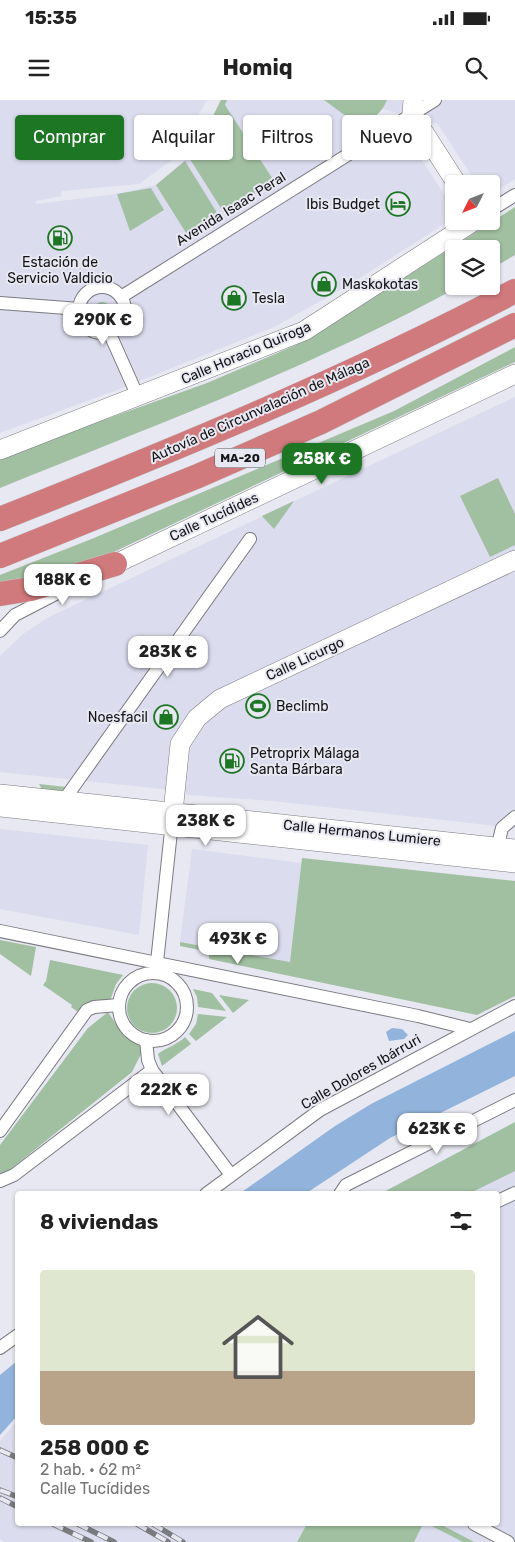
<!DOCTYPE html>
<html lang="es">
<meta charset="utf-8">
<style>
:root{--surface:#fff;--page:#f6f6f6;--text:#222;--muted:#767676;--line:#e0e0e0;--accent:#1d7623}
body{margin:0;font-family:Rubik,sans-serif;background:var(--page);color:var(--text);height:100vh;display:flex;flex-direction:column;font-size:19px;white-space:nowrap}
*{box-sizing:border-box;margin:0}
p{font-size:16px;color:var(--muted)}
.icon{flex:none;width:28px;height:28px;fill:none;stroke:currentColor;stroke-width:2;stroke-linecap:round;stroke-linejoin:round}
.map{position:relative;flex:1;overflow:hidden}
.drawer{position:absolute;left:15px;top:1091px;width:485px;height:335px;display:flex;flex-direction:column;background:var(--surface);border-radius:5px;box-shadow:0 1px 4px #0004}
.drawer>*{flex:none}
.guide{position:absolute;left:15px;top:15px;width:485px;height:45px;display:flex;gap:10px}
.needle{width:32px;rotate:228deg}
.controls{position:absolute;left:445px;top:75px;display:grid;gap:10px}
.controls a{display:grid;place-items:center;width:55px;height:55px;border-radius:5px;background:var(--surface);box-shadow:0 1px 4px #0004;font-size:25px}
.price{position:absolute;translate:-50% -42px;padding:0 11px;border-radius:10px;background:#fff;color:#222;font-size:16px;line-height:32px;filter:drop-shadow(0 1px 2px #0008)}
.price::after{content:'';position:absolute;left:50%;top:30px;width:15px;height:11px;margin-left:-8px;background:inherit;clip-path:polygon(0 0,100% 0,50% 100%)}
.price.active{background:var(--accent);color:#fff}
ul{padding:0;list-style:none}
li{display:grid;align-content:center;gap:10px;height:265px;padding:0 25px}
li+li{border-top:1px solid var(--line)}
li span{display:grid;place-items:center;height:155px;border-radius:5px;color:#555}
li>.icon{margin-inline-start:auto}
span .icon{width:90px;height:90px;fill:#fffc;stroke-width:1}
li b{font-size:21px}
h2{display:flex;justify-content:space-between;align-items:center;height:60px;padding:0 25px;font-size:21px}
.chip{padding:0 18px;border-radius:5px;background:var(--surface);box-shadow:0 1px 4px #0004;font-size:18px;line-height:45px}
.chip.active{background:var(--accent);color:#fff}
.status{display:flex;justify-content:space-between;align-items:center;height:35px;padding:0 25px;background:var(--surface);direction:ltr}
.status svg{height:14px;fill:currentColor}
header{display:flex;justify-content:space-between;align-items:center;height:65px;padding:0 25px;background:var(--surface);font-size:22px;font-weight:700}
.map>svg:first-child{display:block}
.built{fill:#dbdced}
.green{fill:#a1bfa1}
.water{fill:#92b3db}
.lines{fill:none;stroke-linecap:round;stroke-linejoin:round}
.street-casing{stroke:#7a7a82;stroke-width:14}
.secondary-casing{stroke:#7a7a82;stroke-width:20}
.highway-casing{stroke:#c7c7c7;stroke-width:25}
.street{stroke:#fff;stroke-width:12}
.secondary{stroke:#fff;stroke-width:19}
.highway{stroke:#d07a7d;stroke-width:24}
.rail-casing{stroke:#7a7a81;stroke-width:5.5}
.rail{stroke:#e8e8f2;stroke-width:4;stroke-dasharray:11;stroke-linecap:butt}
.labels{text-anchor:middle;dominant-baseline:central;stroke-width:4;stroke-linejoin:round;paint-order:stroke}
.shield{fill:#e8e8f2;stroke:#545459;stroke-width:1}
.shield-label{font-size:12px;font-weight:bold;fill:#141417}
.poi-label{font-size:14px;fill:#141417;stroke:#e8e8f2;text-anchor:start}
.street-label{font-size:14px;fill:#141417;stroke:#e8e8f2}
</style>
<div class="status"><b>15:35</b><svg viewBox="0 0 49 12"><path d="M0 12V9h3v3zM5 12V6h3v6zM10 12V3h3v9zM15 12V0h3v12zM26 1h20v11H26zM47 4h2v5h-2z"/></svg></div>
<header><svg class="icon" aria-label="menu" viewBox="0 0 24 24"><path d="M4 6h16M4 12h16M4 18h16"/></svg>Homiq<svg class="icon" aria-label="search" viewBox="0 0 24 24"><circle cx="10" cy="10" r="6"/><path d="M15 15l6 6"/></svg></header>
<div class="map">
<svg width="515" height="1442" viewBox="0 0 515 1442">
<rect width="100%" height="100%" fill="#e8e8f2"/>
<!-- built -->
<g class="built">
<path d="M0,0h207l-35,60 -33,24 -77,7 -1,5 -25,5v3l81,-10 39,-9 32,-28 17,-25 16,-32h294v79l-24,15v-10h-14l-39,-60 -55,-15 -22,18 49,15 44,67 -2,10 -103,66 -75,42 -157,63 -117,43z"/>
<path d="M515,297v431l-243,-27 -83,-6 -27,-6 -162,-17v-116l23,-22 26,-17z"/>
<path d="M0,729l148,16 -9,90 -139,-26z"/>
<path d="M192,749l110,14 -12,99 -110,-20z"/>
<path d="M515,1022v420h-510l-5,-3v-98l17,-20 1,103h480v-330h-118z"/>
</g>
<!-- green -->
<g class="green">
<path d="M221,0h6l-2,5 49,76 -50,32 -36,-57 17,-24z"/>
<path d="M324,0h63c-5,13 -15,19 -26,27z"/>
<path d="M185,61l34,55 -31,20 -32,-51z"/>
<path d="M151,88l13,22 -34,21 -13,-37z"/>
<path d="M515,107v48l-24,14v-20h-37v37h6c-147,81 -305,139 -460,202v-31l207,-74 89,-38 44,-26z"/>
<circle cx="102" cy="210" r="8"/>
<path d="M515,247v15l-414,196 -101,31v-14l94,-37 300,-127z"/>
<path d="M498,378l17,36v31l-25,12 -30,-61z"/>
<path d="M294,401l-20,28 -12,-13z"/>
<path d="M39,684l27,3 -5,4 -17,2z"/>
<path d="M302,758l213,23v115l-38,19 -268,-56v-7l-29,-6v-4l110,20z"/>
<path d="M0,840l36,7 -5,29 -31,-22z"/>
<path d="M50,860l73,15 -7,9 -6,17 -27,3 -5,8 -7,-5 1,-2 -29,-20 3,-4z"/>
<circle cx="152" cy="908" r="25"/>
<path d="M193,889l19,4 14,18 -28,-4 -1,-10z"/>
<path d="M219,895l30,5 -16,13z"/>
<path d="M108,912l16,24 17,11v7l-9,18 -129,103h-3v-30l88,-117z"/>
<path d="M198,914l29,3 -31,24 -7,-7 7,-10z"/>
<path d="M185,937l6,7 -29,22 -4,-12c9,-7 19,-9 27,-17z"/>
<path d="M515,1022v49l-47,23h-88z"/>
<path d="M307,1424h116l-9,18h-117z"/>
<path d="M428,1424h12l34,18h-11z"/>
</g>
<!-- water -->
<g class="water">
<path d="M392,928l10,1 6,6 -4,4 -15,2 -3,-9z"/>
<path d="M515,931v45l-125,62 -85,56h-66l96,-68 36,-22z"/>
<path d="M17,1261v55l-17,19v-60z"/>
</g>
<g class="lines">
<!-- street casing -->
<g class="street-casing">
<g id="street">
<path d="M491,110l24,-15"/>
<circle cx="102" cy="210" r="23"/>
<path d="M121,197l314,-197"/>
<path d="M0,203l80,6"/>
<path d="M109,232l29,65"/>
<path d="M0,531l15,-16 56,-29"/>
<path d="M64,700l186,-261"/>
<path d="M496,753l6,-25 13,-11"/>
<path d="M0,831l418,85 52,13"/>
<path d="M158,871l-1,-9 15,-140"/>
<circle cx="153" cy="907" r="34"/>
<path d="M146,940l2,20 4,10 79,105"/>
<path d="M0,1031l87,-121 7,-3 25,-2"/>
<path d="M0,1081l14,-6 138,-105"/>
<path d="M206,1094l114,-84 195,-104"/>
<path d="M340,1094l6,-9 169,-85"/>
<path d="M498,1101l17,-8"/>
<path d="M0,1248l18,-13"/>
<path d="M474,1424l34,18"/>
</g>
</g>
<!-- secondary casing -->
<g class="secondary-casing">
<g id="secondary">
<path d="M413,0l-1,14 45,70"/>
<path d="M0,350l304,-119 170,-110"/>
<path d="M115,464l400,-190"/>
<path d="M0,694l515,55"/>
<path d="M0,707l515,56"/>
<path d="M172,722l8,-78 17,-26 23,-19 295,-139"/>
</g>
</g>
<!-- highway casing -->
<g class="highway-casing">
<g id="highway">
<path d="M0,419c174,-69 349,-141 515,-228"/>
<path d="M0,456l198,-80 123,-54 194,-97"/>
<path d="M0,494l31,-5 84,-25"/>
</g>
</g>
<!-- street -->
<use href="#street" class="street"/>
<!-- secondary -->
<use href="#secondary" class="secondary"/>
<!-- highway -->
<use href="#highway" class="highway"/>
<!-- rail casing -->
<g class="rail-casing">
<g id="rail">
<path d="M0,1350l18,8"/>
<path d="M0,1390l18,7"/>
<path d="M0,1398l18,9"/>
<path d="M53,1424l38,18"/>
<path d="M78,1424l36,18"/>
<path d="M137,1424l31,18"/>
<path d="M153,1424l30,18"/>
</g>
</g>
<!-- rail -->
<use href="#rail" class="rail"/>
</g>
<!-- icons -->
<defs>
<g id="hotel-ring" transform="scale(1.25)"><circle r="9.5" fill="#e8e8f2" stroke="#1d7623" stroke-width="1.5"/><path d="M-6-4.5h1.5V1H6V5H4.5V3h-9V5H-6ZM-4 0a1.8 1.8 0 1 1 3.6 0ZM.5 0V-2.5h3Q6-2.5 6 0Z" fill="#1d7623"/></g>
<g id="fuel-ring" transform="scale(1.25)"><circle r="9.5" fill="#e8e8f2" stroke="#1d7623" stroke-width="1.5"/><path d="M-5.5-6h7V0h2V4h1.3V-2.5L3-4.5l.8-.8L6-3V5H2.5V1h-1V6h-7ZM-4.2-4.7v3.2H.2V-4.7Z" fill="#1d7623"/></g>
<g id="shop-ring" transform="scale(1.25)"><circle r="9.5" fill="#e8e8f2" stroke="#1d7623" stroke-width="1.5"/><path d="M-5-2.5h2.3a2.7 3.5 0 0 1 5.4 0H5L5.5 6h-11ZM-1.5-2.5h3a1.5 2.3 0 0 0-3 0Z" fill="#1d7623"/></g>
<g id="stadium-ring" transform="scale(1.25)"><circle r="9.5" fill="#e8e8f2" stroke="#1d7623" stroke-width="1.5"/><path d="M0-5a6.5 5 0 1 0 0 10a6.5 5 0 1 0 0-10ZM-3.5-1.8h7v3.6h-7Z" fill="#1d7623"/></g>
</defs>
<g fill-rule="evenodd">
<use href="#hotel-ring" x="398" y="104"/>
<use href="#fuel-ring" x="60" y="138"/>
<use href="#shop-ring" x="324" y="184"/>
<use href="#shop-ring" x="234" y="198"/>
<use href="#stadium-ring" x="258" y="606"/>
<use href="#shop-ring" x="166" y="617"/>
<use href="#fuel-ring" x="232" y="661"/>
</g>
<g class="labels">
<!-- shield labels -->
<rect class="shield" x="215" y="348.5" width="50" height="19" rx="4"/>
<g class="shield-label">
<text x="240" y="358">MA-20</text>
</g>
<!-- poi labels -->
<g class="poi-label">
<text x="380" y="104" text-anchor="end">Ibis Budget</text>
<text x="60" y="162" text-anchor="middle">Estación de<tspan x="60" dy="16">Servicio Valdicio</tspan></text>
<text x="342" y="184">Maskokotas</text>
<text x="252" y="198">Tesla</text>
<text x="276" y="606">Beclimb</text>
<text x="148" y="617" text-anchor="end">Noesfacil</text>
<text x="250" y="653">Petroprix Málaga<tspan x="250" dy="16">Santa Bárbara</tspan></text>
</g>
<!-- street labels -->
<g class="street-label">
<text transform="translate(231 109) rotate(-32)">Avenida Isaac Peral</text>
<text transform="translate(246 253) rotate(-23)">Calle Horacio Quiroga</text>
<text transform="translate(260 310) rotate(-24)">Autovía de Circunvalación de Málaga</text>
<text transform="translate(214 417) rotate(-25)">Calle Tucídides</text>
<text transform="translate(305 559) rotate(-25)">Calle Licurgo</text>
<text transform="translate(362 733) rotate(6)">Calle Hermanos Lumiere</text>
<text transform="translate(361 972) rotate(-30)">Calle Dolores Ibárruri</text>
</g>
</g>
</svg>
<div class="controls">
<a><svg class="needle" viewBox="-14 -14 28 28"><path d="M0-13l5 13h-10z" fill="#e53935"/><path d="M0 13l5-13h-10z" fill="#767676"/></svg></a>
<a><svg class="icon" aria-label="layers" viewBox="0 0 24 24"><path d="M12 4l9 5-9 5-9-5zM3 14l9 5 9-5"/></svg></a>
</div>
<b class="price" style="left:103px;top:246px">290K €</b>
<b class="price active" style="left:322px;top:385px">258K €</b>
<b class="price" style="left:63px;top:506px">188K €</b>
<b class="price" style="left:168px;top:578px">283K €</b>
<b class="price" style="left:206px;top:747px">238K €</b>
<b class="price" style="left:238px;top:865px">493K €</b>
<b class="price" style="left:169px;top:1016px">222K €</b>
<b class="price" style="left:437px;top:1055px">623K €</b>
<div class="guide">
<a class="chip active">Comprar</a>
<a class="chip">Alquilar</a>
<a class="chip">Filtros</a>
<a class="chip">Nuevo</a>
</div>
<section class="drawer">
<h2>8 viviendas<svg class="icon" aria-label="filters" viewBox="0 0 24 24"><path d="M4 7h16M4 17h16"/><circle cx="9" cy="7" r="2"/><circle cx="15" cy="17" r="2"/></svg></h2>
<ul>
<li><span style="background:linear-gradient(#dfe7d0 65%,#b9a48a 0)"><svg class="icon" aria-label="home" viewBox="0 0 24 24"><path d="M3 11l9-7 9 7M6 9v11h12V9"/></svg></span><div><b>258 000 €</b><p>2 hab. · 62 m²</p><p>Calle Tucídides</p></div></li>
</ul>
</section>
</div>
